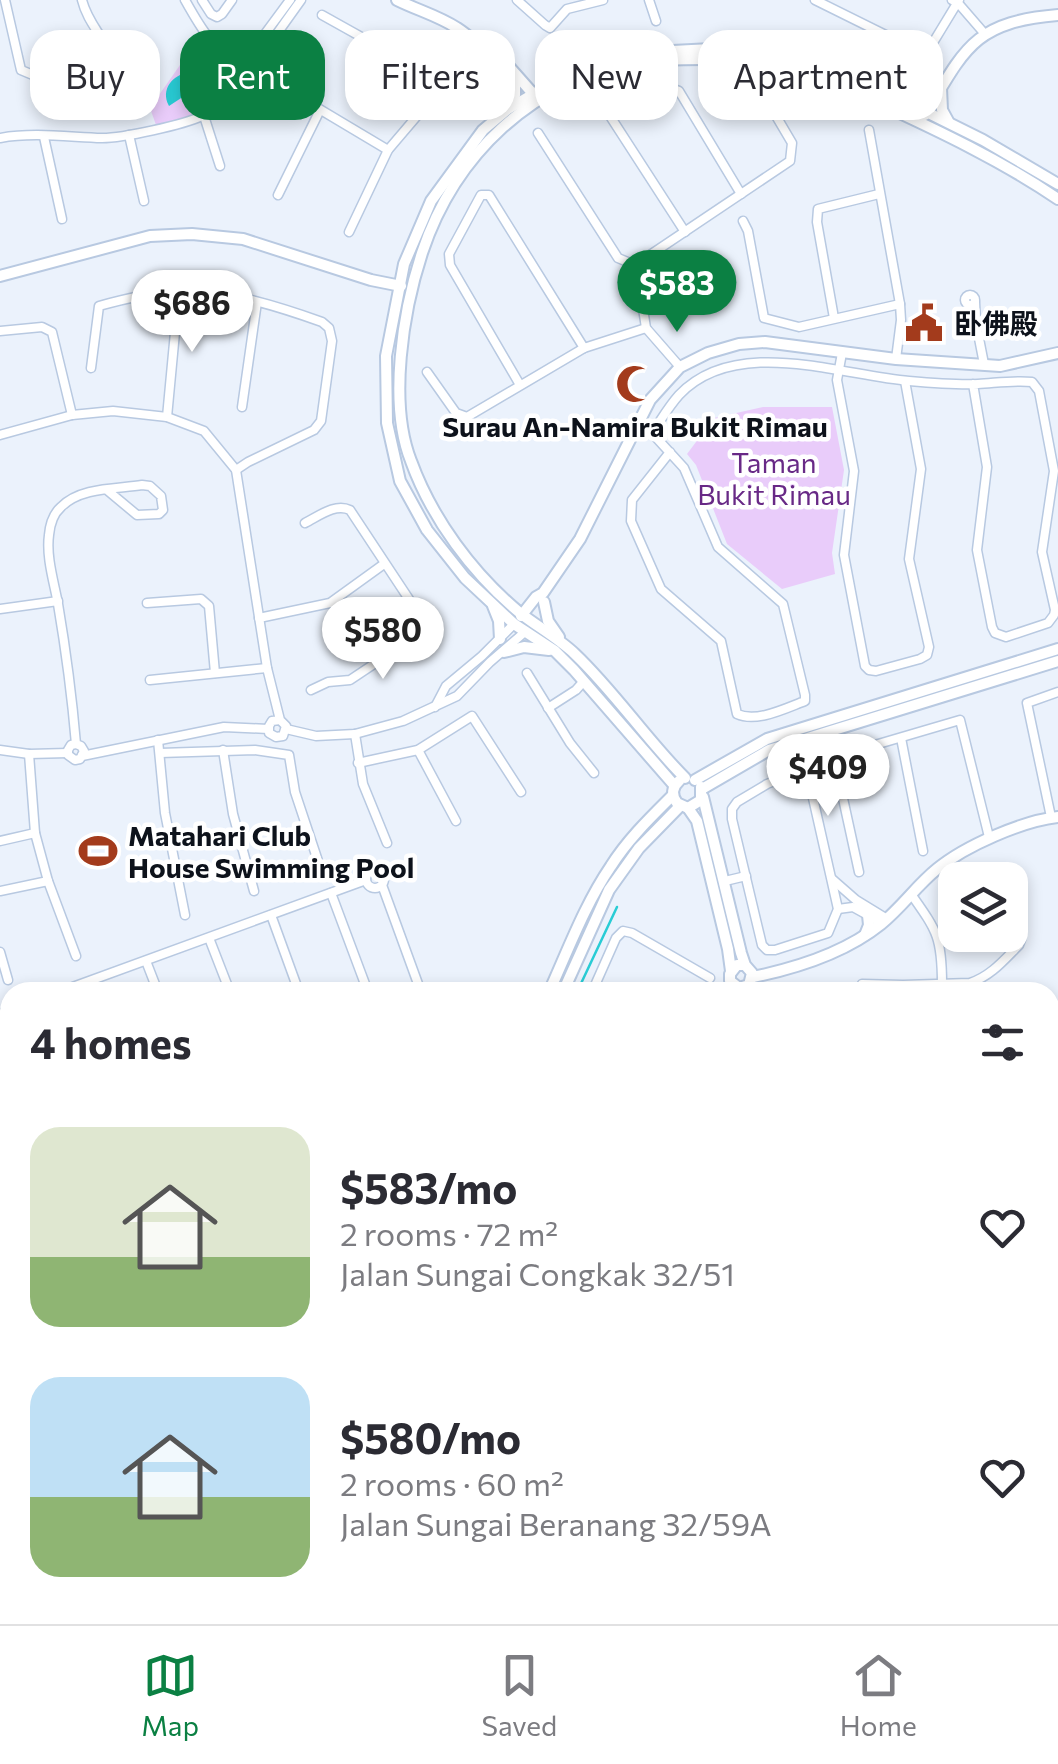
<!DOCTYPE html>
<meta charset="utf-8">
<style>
:root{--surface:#fff;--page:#f2f2f3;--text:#2b2b33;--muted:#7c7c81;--line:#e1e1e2;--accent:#0b8043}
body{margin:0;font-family:Commissioner,"Noto Sans SC",sans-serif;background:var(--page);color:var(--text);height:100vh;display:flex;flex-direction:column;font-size:38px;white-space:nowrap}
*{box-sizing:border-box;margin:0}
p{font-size:32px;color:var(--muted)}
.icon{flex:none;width:55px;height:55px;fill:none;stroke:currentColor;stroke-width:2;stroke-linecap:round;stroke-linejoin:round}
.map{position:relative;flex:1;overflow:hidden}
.side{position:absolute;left:0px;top:982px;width:1060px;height:642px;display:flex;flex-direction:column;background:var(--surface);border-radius:30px 30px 0 0;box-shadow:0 5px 15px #0003}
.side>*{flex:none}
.hud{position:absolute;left:30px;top:30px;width:1000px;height:90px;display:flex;gap:20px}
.tools{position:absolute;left:938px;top:862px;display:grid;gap:20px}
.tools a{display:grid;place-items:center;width:90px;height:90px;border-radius:20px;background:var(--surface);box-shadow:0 5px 15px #0003;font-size:50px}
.price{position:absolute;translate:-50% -85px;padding:0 22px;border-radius:35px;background:#fff;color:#222;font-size:32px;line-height:65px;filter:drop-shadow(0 2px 5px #0008)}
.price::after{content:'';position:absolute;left:50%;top:60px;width:30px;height:22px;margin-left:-15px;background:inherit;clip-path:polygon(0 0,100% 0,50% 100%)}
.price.active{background:var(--accent);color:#fff}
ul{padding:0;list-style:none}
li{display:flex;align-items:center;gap:30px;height:250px;padding:0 30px}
li span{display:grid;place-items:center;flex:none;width:280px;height:200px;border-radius:30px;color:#555}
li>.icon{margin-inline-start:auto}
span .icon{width:120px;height:120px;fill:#fffc;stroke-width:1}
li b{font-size:42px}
h2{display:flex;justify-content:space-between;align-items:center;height:120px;padding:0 30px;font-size:42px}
.chip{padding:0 35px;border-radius:30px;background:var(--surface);box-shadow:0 5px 15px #0003;font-size:35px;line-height:90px}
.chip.active{background:var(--accent);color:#fff}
.tab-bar{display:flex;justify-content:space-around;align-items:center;height:140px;border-top:2px solid var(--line);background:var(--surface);font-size:28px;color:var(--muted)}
.tab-bar a{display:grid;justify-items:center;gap:5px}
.tab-bar .active{color:var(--accent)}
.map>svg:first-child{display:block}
.green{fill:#e9ccfa}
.water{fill:#29ccd5}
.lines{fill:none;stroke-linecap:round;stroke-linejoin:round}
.stream{stroke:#29ccd5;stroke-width:2.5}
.street-casing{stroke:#b8c9e1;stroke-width:11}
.secondary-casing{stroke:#b8c9e1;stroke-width:14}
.street{stroke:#fff;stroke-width:8}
.secondary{stroke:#fff;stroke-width:10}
.labels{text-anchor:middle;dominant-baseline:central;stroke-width:9;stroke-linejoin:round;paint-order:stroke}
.poi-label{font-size:28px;font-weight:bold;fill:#0d121b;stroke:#fff;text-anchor:start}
.park-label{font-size:28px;fill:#682986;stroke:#fff}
</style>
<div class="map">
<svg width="1058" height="1624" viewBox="0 0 1058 1624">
<rect width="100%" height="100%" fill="#ebf2fc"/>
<!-- green -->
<g class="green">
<path d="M208,44c7,6 20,13 25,21 8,13 -20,37 -30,44 -14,9 -31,13 -47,16l-6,-17 30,-43z"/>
<path d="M763,407h69l12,63 -12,83 3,21 -53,15 -55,-45 -31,-79 -9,-11 27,-36z"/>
<path d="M1050,1048l8,6v570h-76l-9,-9h77z"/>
<path d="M420,1615h395l-12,7v2h-398z"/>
</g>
<!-- water -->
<path class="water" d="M189,72l3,6 12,2v3l-35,23c-9,-17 4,-31 20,-34z"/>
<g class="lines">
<!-- stream -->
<g class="stream">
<path d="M577,992l40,-85"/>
<path d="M0,1573l10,-16"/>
</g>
<!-- street casing -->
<g class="street-casing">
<g id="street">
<path d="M5,0l16,70c28,13 72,25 92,-7 -6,-24 -25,-38 -31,-63"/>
<path d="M185,0c19,34 24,43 57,63"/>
<path d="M202,0l9,14 6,3 5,-3 10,-14"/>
<path d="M517,0l28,25 5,3 17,-19 36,-9"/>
<path d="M649,0l7,21"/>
<path d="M815,0l105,52 11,-6 28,-46"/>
<path d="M952,0l6,3 26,30"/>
<path d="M322,15l111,62 4,8 -3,11 -46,54 -39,82"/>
<path d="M248,57l42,-57"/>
<path d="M256,63l45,-63"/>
<path d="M254,70l134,80"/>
<path d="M204,116l16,50"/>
<path d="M869,130l31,174 1,16 -5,39"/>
<path d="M538,133l80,125 12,5 11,-2"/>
<path d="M129,135l15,66"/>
<path d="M44,137l18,82"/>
<path d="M0,138c33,-6 69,-1 102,0 21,0 81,-13 100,-22 18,-8 31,-30 43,-45"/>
<path d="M278,195l42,-85"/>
<path d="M743,221l5,10 16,87 35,9 101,-23"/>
<path d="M685,232l-75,-116c-1,-10 -1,-15 8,-20l53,-8 8,3 62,103"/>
<path d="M641,261l149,-100 2,-18 -33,-56"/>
<path d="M641,261l1,41 4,26 34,39"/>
<circle cx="970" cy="300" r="5"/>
<path d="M975,302l1,21 8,41"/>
<path d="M834,318l-17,-96 1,-13 61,-15"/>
<path d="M0,331l42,-4 10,5 20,83"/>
<path d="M842,353l-5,27 17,91 -10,84 21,111 4,4 7,1 44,-12 7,-4 2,-8 -20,-88 12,-90 -16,-88"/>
<path d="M91,368l8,-62c25,-7 51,-13 77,-15 45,-3 104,16 146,31l7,6 3,13 -11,80 -7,9 -66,32 -12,8"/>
<path d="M427,372l29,41 11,4 117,-69 62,-20"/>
<path d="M520,385l-70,-120 -1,-11 32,-59h8l95,153"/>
<path d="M242,407l15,-105"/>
<path d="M167,417l12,-127"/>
<path d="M637,424l15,9 32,35 34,79 65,57 22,91v6c-19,7 -48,22 -68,13l-16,-73 -60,-52 -30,-68 1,-21 38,-48"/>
<path d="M652,433c9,-13 17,-27 27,-38 57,-60 160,-20 230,-14 23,2 46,4 69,3 18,-1 37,-4 54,-2l7,9 15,80 -12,81 13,58 -1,5 -6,8 -42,14 -11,-4 -3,-6 -15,-77 10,-83 -14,-83"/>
<path d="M0,435l72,-20 41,-4 54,6 37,14 32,39 31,198 13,52 6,6 -3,10 -7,1 -7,-4v-7l3,-5 8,-1"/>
<path d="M305,523c14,-7 30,-20 45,-13l78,118 -78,52 -22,2 -17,8"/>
<path d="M147,603l54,-4 8,7 6,67"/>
<path d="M0,609l58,-8"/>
<path d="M259,618l71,-15 54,-39"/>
<path d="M527,673l43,70 24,30"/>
<path d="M150,680l117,-12"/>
<path d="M435,707l11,-21 36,-30 32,-32"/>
<path d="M548,708l28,-18 8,-9"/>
<path d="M286,729l30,7 39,-2 48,-13 54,-25 33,-34 36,-31"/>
<path d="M355,734l8,50 24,59"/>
<path d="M901,738l22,113"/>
<path d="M158,740l7,73 20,102"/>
<path d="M76,744l-5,1 -3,5v5l7,5 5,-1 4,-8 -3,-5 -5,-2c-4,-47 -10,-93 -18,-140 -4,-22 -12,-47 -9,-69 1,-11 4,-21 12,-28 19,-20 56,-18 81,-22l8,1 11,10 2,14 -4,4 -22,1 -30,-25"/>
<path d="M0,750l29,4 39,-1"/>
<path d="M223,750l10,64 21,77"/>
<path d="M418,750l38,71"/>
<path d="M160,753l95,-3 34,5 6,37 24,72"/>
<path d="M29,754l6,79 13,48 28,75"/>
<path d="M82,756l142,-29 44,2"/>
<path d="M834,757l25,115"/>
<path d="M358,763l60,-13 54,-34 49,76"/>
<path d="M806,767l32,142 -10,24 -53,17h-8l-5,-5 -30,-126v-10l5,-7 30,-18 67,-27 126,-37 29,117"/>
<path d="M1051,817l-24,-114 31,-11"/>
<path d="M0,841l35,-8"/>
<path d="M997,868l5,12"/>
<circle cx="375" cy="879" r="9"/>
<path d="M832,879l24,21 31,19"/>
<path d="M725,881l21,-5"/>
<path d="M382,885l39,107"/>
<path d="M0,891l48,-10"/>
<path d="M331,893l37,99"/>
<path d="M911,894c26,37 31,43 31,90"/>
<path d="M838,909l15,-2 29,16"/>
<path d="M271,915l28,77"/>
<path d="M209,938l21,54"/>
<path d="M0,952l8,28"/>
<path d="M146,961l12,31"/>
<path d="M862,984l41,1 67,-2c21,-7 34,-23 49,-38 8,-16 -3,-30 -9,-45"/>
<path d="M59,992l307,-112"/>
<path d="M592,992l24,-54 7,-7 9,2 78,45"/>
<path d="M0,1014l10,-4"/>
<path d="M0,1109l10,29"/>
<path d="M0,1186l10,-4"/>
<path d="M0,1295l10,4"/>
<path d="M54,1615l7,9"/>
<path d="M156,1615l6,9"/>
<path d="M388,1615l8,9"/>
<path d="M264,1624l28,-9"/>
<path d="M298,1624l18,-9"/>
<path d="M332,1624l9,-9"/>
<path d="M896,1624c13,-8 21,-10 34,0"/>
</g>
</g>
<!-- secondary casing -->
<g class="secondary-casing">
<g id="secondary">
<path d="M397,0c20,10 42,16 60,28 16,10 30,27 47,33l31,35"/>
<path d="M906,99l19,-3 16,-8 1,22 6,11"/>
<path d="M509,108l6,-13v-13"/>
<path d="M925,115c40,-67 49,-93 133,-100"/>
<path d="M0,276l150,-40 42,-2 51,5 128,41 30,6"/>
<path d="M544,602l4,19 11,16"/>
<path d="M493,606l6,15 1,18"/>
<path d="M521,616l15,-19 7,-4 37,-54 70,-139 30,-33 28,-14 31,-9 26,-2 131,17 104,7 58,-13"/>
<path d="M504,652l20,-5 25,3"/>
<path d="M685,778c-39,-39 -70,-86 -110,-124 -17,-16 -37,-27 -55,-41 -47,-39 -88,-94 -109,-152 -23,-58 -8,-150 11,-208 33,-99 111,-173 215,-191 22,-3 46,-3 68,-3 24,0 52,-1 75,4 35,8 66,25 98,40 61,28 124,58 180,96"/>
<path d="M695,780l72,-41 291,-90"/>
<path d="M679,781c-7,6 -8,14 -2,22l11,5 9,13 31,128 3,22"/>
<path d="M674,785l-100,-115 -19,-19 -41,-27 -49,-46 -38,-48 -27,-49 -13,-58 -1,-67 18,-92 27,-63 52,-71 25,-21 61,-36 19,-8 46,-12 133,-7 28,6 33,11 155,77 75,44"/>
<path d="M702,789l67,-39 289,-89"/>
<path d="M703,797l38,156 4,12 7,8 -3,12 -10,3 -9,-7v-7l7,-9h8"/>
<path d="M688,808l13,-8v-13"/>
<path d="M865,935l4,-10 -1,-10"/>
<path d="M753,977c44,-9 92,-24 128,-53 21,-17 36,-39 56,-55 28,-23 85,-48 121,-52"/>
<path d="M549,992c19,-42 36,-88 62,-126 17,-27 40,-49 62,-71"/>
<path d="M563,992l46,-102 30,-42 41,-42"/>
<path d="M0,1520l10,-20"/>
<path d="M0,1546l10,-18"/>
<path d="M189,1615l3,9"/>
<path d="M202,1615l3,9"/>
</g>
</g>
<!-- street -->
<use href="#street" class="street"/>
<!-- secondary -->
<use href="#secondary" class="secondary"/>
</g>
<!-- icons -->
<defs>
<g id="civic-bare" transform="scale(3)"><path d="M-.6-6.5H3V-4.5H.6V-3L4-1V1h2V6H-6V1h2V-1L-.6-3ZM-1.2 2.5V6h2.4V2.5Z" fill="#a33b1c" stroke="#fff" stroke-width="2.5" paint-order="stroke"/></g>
<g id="mosque-bare" transform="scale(3)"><path d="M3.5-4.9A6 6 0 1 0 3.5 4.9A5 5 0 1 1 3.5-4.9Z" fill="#a33b1c" stroke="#fff" stroke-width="2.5" paint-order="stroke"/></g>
<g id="stadium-bare" transform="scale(3)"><path d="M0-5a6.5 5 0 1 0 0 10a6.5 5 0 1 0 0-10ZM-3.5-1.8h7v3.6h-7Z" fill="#a33b1c" stroke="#fff" stroke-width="2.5" paint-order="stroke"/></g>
</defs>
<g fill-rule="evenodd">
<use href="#civic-bare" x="924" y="323"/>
<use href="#mosque-bare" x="635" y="384"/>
<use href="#stadium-bare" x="98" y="851"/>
</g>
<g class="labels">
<!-- poi labels -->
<g class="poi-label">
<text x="954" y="323">卧佛殿</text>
<text x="635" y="426" text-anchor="middle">Surau An-Namira Bukit Rimau</text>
<text x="128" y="835">Matahari Club<tspan x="128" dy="32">House Swimming Pool</tspan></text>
</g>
<!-- park labels -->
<g class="park-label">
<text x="774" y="462">Taman<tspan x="774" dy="32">Bukit Rimau</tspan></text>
</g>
</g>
</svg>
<div class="tools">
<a><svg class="icon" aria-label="layers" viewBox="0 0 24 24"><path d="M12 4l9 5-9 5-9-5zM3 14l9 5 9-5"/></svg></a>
</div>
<b class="price active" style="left:677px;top:335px">$583</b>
<b class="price" style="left:192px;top:355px">$686</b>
<b class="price" style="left:383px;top:682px">$580</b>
<b class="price" style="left:828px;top:819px">$409</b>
<div class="hud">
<a class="chip">Buy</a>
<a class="chip active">Rent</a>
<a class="chip">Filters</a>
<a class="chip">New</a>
<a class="chip">Apartment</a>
</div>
<section class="side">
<h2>4 homes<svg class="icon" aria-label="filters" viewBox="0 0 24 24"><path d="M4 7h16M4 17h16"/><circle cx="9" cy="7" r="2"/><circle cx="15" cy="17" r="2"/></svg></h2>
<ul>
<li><span style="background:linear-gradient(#dfe7d0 65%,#8fb573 0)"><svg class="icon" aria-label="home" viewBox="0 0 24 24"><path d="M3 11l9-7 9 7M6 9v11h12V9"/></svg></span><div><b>$583/mo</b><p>2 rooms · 72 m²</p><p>Jalan Sungai Congkak 32/51</p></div><svg class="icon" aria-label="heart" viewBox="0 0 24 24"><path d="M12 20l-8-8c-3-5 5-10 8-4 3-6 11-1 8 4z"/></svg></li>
<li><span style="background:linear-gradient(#bfe0f5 60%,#8fb573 0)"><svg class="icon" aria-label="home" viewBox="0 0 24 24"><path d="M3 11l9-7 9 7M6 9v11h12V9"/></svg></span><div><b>$580/mo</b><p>2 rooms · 60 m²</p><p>Jalan Sungai Beranang 32/59A</p></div><svg class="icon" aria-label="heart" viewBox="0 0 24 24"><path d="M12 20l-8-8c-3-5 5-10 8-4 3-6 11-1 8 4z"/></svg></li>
</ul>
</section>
</div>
<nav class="tab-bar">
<a class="active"><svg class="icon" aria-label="map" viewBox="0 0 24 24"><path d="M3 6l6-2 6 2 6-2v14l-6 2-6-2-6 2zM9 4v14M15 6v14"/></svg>Map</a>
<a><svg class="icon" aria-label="saved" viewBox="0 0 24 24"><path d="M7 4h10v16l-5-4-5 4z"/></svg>Saved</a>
<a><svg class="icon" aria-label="home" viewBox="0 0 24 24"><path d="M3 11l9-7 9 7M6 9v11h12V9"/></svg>Home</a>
</nav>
